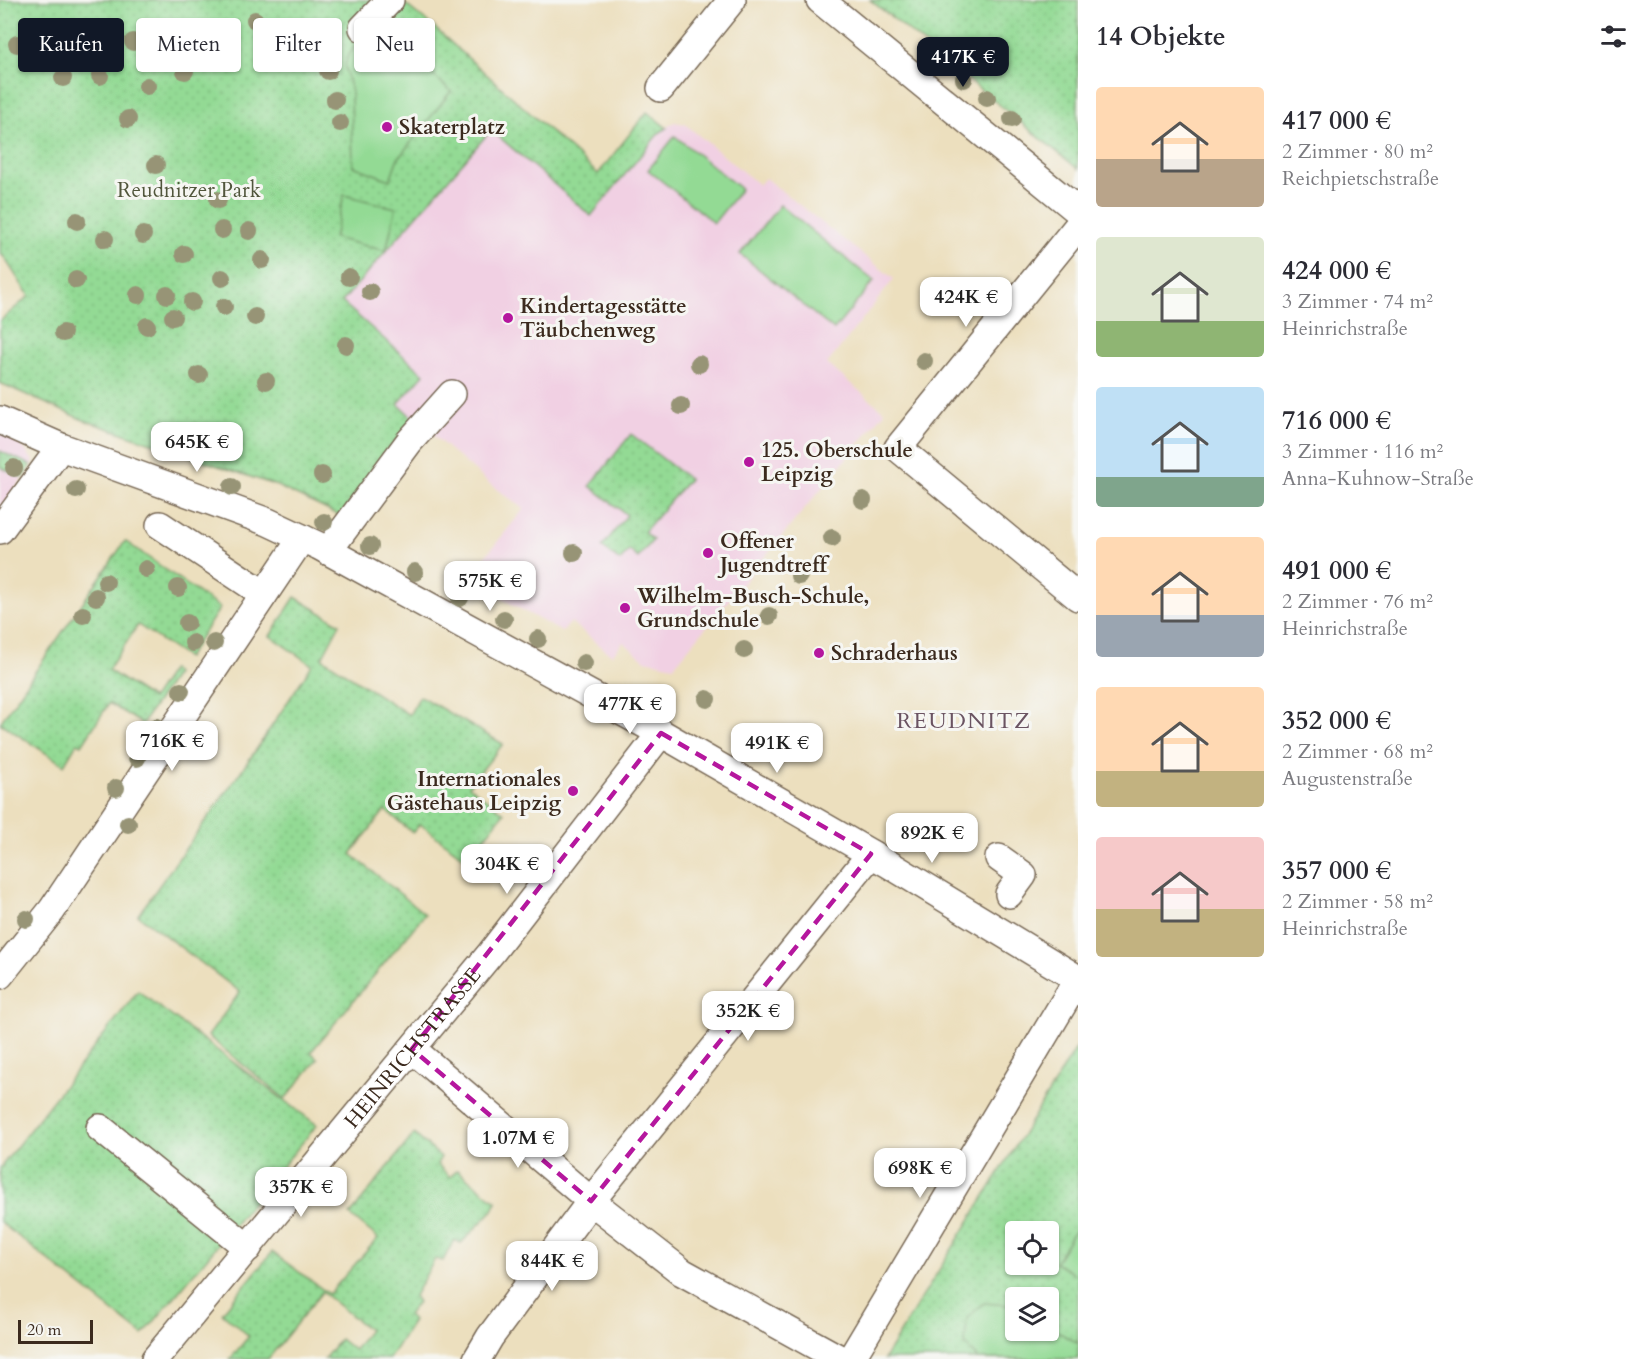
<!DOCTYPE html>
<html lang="de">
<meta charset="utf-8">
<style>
:root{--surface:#fff;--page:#f2f2f3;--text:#2b2b33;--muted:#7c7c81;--accent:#111827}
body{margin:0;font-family:Cardo,serif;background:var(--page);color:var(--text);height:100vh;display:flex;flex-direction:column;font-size:22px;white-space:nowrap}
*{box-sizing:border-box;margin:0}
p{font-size:20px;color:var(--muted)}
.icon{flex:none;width:33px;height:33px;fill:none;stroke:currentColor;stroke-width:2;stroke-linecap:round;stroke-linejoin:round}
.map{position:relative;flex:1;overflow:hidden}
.side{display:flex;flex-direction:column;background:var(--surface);width:570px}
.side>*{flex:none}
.hud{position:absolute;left:18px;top:18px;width:570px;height:54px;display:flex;gap:12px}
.controls{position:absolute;left:1005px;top:1221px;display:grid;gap:12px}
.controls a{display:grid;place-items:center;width:54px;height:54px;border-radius:6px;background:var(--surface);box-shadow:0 2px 4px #0004;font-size:30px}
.scale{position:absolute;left:18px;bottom:15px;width:75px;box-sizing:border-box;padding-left:6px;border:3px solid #3b2a1e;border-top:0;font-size:16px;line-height:21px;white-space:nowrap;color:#3b2a1e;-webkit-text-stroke:4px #f6f6f2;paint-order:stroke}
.price{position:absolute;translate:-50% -51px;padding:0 14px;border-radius:12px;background:#fff;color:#222;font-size:20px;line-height:39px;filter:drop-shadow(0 2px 3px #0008)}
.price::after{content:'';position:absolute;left:50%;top:36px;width:18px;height:14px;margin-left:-9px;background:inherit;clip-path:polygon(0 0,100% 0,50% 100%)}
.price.selected{background:var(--accent);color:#fff}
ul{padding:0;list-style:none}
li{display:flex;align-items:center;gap:18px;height:150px;padding:0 18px}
li span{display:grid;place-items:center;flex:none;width:168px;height:120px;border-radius:6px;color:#555}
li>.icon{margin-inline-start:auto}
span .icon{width:72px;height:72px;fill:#fffc;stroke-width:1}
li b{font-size:26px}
h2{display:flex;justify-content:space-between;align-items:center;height:72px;padding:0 18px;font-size:26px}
.pill{padding:0 21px;border-radius:6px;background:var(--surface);box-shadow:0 2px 4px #0004;font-size:21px;line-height:54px}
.pill.selected{background:var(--accent);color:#fff}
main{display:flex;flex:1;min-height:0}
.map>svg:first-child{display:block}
.built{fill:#f1d0e3}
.grass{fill:url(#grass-tufts);stroke:#678259;stroke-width:1.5}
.park{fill:url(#park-dots);stroke:#678259;stroke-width:1.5;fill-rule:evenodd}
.pitch{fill:#93da94;stroke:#678259;stroke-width:1.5}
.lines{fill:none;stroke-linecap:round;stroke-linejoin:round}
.minor-casing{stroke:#796956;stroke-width:30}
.minor{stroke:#fff;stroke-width:27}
.tree{fill:#979476}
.marked{fill:none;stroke:#b5179e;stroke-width:4.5;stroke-dasharray:12 8;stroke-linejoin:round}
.poi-dot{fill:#b5179e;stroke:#f6f6f2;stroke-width:2}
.labels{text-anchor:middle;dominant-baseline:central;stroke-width:6;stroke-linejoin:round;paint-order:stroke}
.poi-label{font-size:21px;font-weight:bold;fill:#3b2a1e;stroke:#f6f6f2;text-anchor:start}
.park-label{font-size:21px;fill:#51563c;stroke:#f6f6f2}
.street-label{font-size:21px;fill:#3b2a1e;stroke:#f6f6f2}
.neighbourhood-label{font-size:22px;letter-spacing:1.5px;fill:#6b5462;stroke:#f6f6f2}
</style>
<main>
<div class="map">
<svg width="1078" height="1359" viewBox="0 0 1078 1359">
<defs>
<pattern id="grass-tufts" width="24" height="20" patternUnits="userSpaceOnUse" patternTransform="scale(1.5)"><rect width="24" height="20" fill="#93da94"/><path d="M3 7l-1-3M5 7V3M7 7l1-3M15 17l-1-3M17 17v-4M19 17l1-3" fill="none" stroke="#80bb7f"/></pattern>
<pattern id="park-dots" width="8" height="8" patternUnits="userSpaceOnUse" patternTransform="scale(1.5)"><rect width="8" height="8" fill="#93da94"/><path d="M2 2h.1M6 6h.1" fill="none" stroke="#80bb7f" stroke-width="1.8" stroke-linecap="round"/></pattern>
</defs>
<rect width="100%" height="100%" fill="#f6f6f2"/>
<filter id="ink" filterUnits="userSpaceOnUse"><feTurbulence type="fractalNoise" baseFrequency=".0167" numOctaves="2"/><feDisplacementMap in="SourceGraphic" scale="12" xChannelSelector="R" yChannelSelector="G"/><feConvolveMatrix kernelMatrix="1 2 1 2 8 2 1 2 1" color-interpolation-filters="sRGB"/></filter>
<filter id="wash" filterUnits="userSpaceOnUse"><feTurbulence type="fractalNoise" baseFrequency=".008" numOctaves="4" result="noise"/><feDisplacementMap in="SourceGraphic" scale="24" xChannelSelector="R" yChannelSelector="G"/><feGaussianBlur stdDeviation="1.35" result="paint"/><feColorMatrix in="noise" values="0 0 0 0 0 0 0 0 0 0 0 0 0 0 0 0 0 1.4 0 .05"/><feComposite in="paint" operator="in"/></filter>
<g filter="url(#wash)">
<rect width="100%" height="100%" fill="#ecdfbe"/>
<!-- built -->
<g class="built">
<path d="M674,122l11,2 74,61 6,-7 129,101 -67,85 58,48 -211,254 -29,-6 -22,-18 -11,13 -41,-33 -9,10 -95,-53 57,-70 -34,-25 -92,-79 26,-31 -83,-72 150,-173 100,87 68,-83z"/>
<path d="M0,415l34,47 -34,48z"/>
</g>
<!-- grass -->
<path class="grass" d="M0,451l31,14 -8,13 -23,-11z"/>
<!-- park -->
<g class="park">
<path d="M0,0h400l37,30 161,144 49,-62 20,16 -8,5 -68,83 -100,-86 -149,172 82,72 -26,30 15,14 -73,98 -63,-30 -196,-67 -81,-36v-62l29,-25 -25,-39 -4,-3z"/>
<path d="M870,0h208v169l-183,-149z"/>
<path d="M631,434l58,45 -45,53 9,8 -15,18 -9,-8 -9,11 -18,-14 25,-32 -37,-29z"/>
<path d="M125,541l95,67 -33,50 -49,-33 -30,45 44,29 20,-30 4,5 -34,50 -33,-21 -27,42 -5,-2 -13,22 -64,-42z"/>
<path d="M295,597l45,27 -18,34 87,57 11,-19 83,48 -34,42 35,27 -37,47 -47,-36 -7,9 -28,-23 -34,44 74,60 -114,138 7,7 -33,40 -77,-63 32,-44 -102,-77 116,-162 58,-88 -42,-29z"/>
<path d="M138,991l179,134 -174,210 -143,-113v-54z"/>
<path d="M1078,1045v314h-194zM1016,1232h32v32h-32zM1016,1298h32v32h-32z"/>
<path d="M414,1134l27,23 -4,7 13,13 7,-7 40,32 -4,8 -32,33 -7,-3 -11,21 -8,-2 -21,37 4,6 -10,13 5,6 -24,38h-65l16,-20 14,11 15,-20 -47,-38 -54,67h-38l19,-23 -27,-23 50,-61 57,42 49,-56 -28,-23z"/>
</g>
<!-- pitch -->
<g class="pitch">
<path d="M373,36c29,9 54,35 78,55l-54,69 -7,20 -37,-14 -2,-73 -6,-27 3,-11 11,-13z"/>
<path d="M675,136l66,53 -27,34 -66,-53z"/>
<path d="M344,195l52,13 -10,43 -52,-13z"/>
<path d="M780,205l94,76 -40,49 -94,-76z"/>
<path d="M1078,1225v51l-23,-13z"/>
<path d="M984,1303l24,2 7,4 1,21h32l1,-3 29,16v16h-100l-13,-15 2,-26z"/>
</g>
</g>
<g filter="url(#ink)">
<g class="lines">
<!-- minor casing -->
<g class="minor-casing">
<g id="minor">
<path d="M820,0l258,211"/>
<path d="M363,28l27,-28"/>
<path d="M661,88l71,-88"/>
<path d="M1078,226l-180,222 180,149"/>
<path d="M0,420l61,27 207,75 51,24 342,187 226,130 191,116"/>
<path d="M160,525l104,69"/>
<path d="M0,530l61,-83"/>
<path d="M328,551l81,-109 43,-48"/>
<path d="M999,858l24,17 -14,19"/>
<path d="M0,975l52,-65 250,-372"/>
<path d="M412,1049l179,152 91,71 158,87"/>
<path d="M100,1128l148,120"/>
<path id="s1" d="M155,1359l336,-406 170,-220"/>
<path d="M477,1359l13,-22 101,-136 280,-347"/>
<path d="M851,1359l227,-380"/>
</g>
</g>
<!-- minor -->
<use href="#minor" class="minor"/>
</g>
<!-- trees -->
<g class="tree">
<circle cx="255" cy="20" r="9"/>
<circle cx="190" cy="38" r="9"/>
<circle cx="133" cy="42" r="9"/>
<circle cx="17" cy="44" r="9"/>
<circle cx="61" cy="45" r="9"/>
<circle cx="185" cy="71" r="9"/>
<circle cx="328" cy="71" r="9"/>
<circle cx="100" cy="76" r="9"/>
<circle cx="63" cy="78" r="9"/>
<circle cx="964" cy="79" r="9"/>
<circle cx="147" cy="86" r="9"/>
<circle cx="987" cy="98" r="9"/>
<circle cx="335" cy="100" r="9"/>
<circle cx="128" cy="119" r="9"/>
<circle cx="1012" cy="119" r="9"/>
<circle cx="340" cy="123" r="9"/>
<circle cx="156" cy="165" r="9"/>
<circle cx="218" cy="200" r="9"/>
<circle cx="77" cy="221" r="9"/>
<circle cx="222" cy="230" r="9"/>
<circle cx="249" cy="231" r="9"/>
<circle cx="143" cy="235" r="9"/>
<circle cx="105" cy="239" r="9"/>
<circle cx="184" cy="254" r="9"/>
<circle cx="262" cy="260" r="9"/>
<circle cx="349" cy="277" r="9"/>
<circle cx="222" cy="278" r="9"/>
<circle cx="76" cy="280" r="9"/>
<circle cx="370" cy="292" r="9"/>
<circle cx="138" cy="295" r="9"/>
<circle cx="167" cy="295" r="9"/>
<circle cx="192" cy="302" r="9"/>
<circle cx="224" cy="307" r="9"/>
<circle cx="173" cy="317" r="9"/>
<circle cx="255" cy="317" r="9"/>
<circle cx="147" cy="326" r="9"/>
<circle cx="63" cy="333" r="9"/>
<circle cx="346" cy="345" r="9"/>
<circle cx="924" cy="361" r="9"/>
<circle cx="699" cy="364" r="9"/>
<circle cx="199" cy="375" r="9"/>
<circle cx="266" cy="381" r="9"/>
<circle cx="681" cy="406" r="9"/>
<circle cx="14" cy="468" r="9"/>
<circle cx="322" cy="475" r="9"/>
<circle cx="232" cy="487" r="9"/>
<circle cx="76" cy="490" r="9"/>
<circle cx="863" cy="500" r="9"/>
<circle cx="324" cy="522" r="9"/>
<circle cx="832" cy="538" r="9"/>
<circle cx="370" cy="546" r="9"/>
<circle cx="574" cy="553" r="9"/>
<circle cx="146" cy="569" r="9"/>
<circle cx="415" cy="572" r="9"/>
<circle cx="799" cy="576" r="9"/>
<circle cx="106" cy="582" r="9"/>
<circle cx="178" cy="588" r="9"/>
<circle cx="96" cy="597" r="9"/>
<circle cx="460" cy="598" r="9"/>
<circle cx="83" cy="615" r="9"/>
<circle cx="769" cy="616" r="9"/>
<circle cx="504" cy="619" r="9"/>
<circle cx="187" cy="623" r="9"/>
<circle cx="538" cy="639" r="9"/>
<circle cx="193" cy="643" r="9"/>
<circle cx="214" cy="643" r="9"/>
<circle cx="744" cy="650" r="9"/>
<circle cx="584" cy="663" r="9"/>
<circle cx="181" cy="691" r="9"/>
<circle cx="707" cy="699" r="9"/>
<circle cx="157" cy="727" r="9"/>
<circle cx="137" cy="758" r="9"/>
<circle cx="116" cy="788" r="9"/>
<circle cx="128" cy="824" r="9"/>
<circle cx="26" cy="919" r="9"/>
</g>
</g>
<!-- marked area -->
<path class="marked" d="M661,733l210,121 -280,347 -179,-152z"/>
<!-- markers -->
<g class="poi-dot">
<circle cx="387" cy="127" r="6"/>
<circle cx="508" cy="318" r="6"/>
<circle cx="749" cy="462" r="6"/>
<circle cx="708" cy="553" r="6"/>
<circle cx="625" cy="608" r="6"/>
<circle cx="819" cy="653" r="6"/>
<circle cx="573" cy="791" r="6"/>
</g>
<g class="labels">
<!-- poi labels -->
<g class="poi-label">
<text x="399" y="127">Skaterplatz</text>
<text x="520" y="306">Kindertagesstätte<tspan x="520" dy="24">Täubchenweg</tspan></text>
<text x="761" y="450">125. Oberschule<tspan x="761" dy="24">Leipzig</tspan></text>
<text x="720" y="541">Offener<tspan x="720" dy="24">Jugendtreff</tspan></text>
<text x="637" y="596">Wilhelm-Busch-Schule,<tspan x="637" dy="24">Grundschule</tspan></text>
<text x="831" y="653">Schraderhaus</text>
<text x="561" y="779" text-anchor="end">Internationales<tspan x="561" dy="24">Gästehaus Leipzig</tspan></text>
</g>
<!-- park labels -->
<g class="park-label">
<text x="189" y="190">Reudnitzer Park</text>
</g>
<!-- street labels -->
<g class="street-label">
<text stroke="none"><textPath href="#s1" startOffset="404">HEINRICHSTRASSE</textPath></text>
</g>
<!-- neighbourhood labels -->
<g class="neighbourhood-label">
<text x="964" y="721">REUDNITZ</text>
</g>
</g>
</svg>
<div class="controls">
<a><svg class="icon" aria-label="locate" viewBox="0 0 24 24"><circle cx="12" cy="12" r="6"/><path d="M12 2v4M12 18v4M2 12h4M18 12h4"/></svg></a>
<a><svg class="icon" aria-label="layers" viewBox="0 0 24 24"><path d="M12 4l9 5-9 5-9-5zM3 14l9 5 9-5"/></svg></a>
</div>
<div class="scale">20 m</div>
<b class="price selected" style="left:963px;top:88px">417K €</b>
<b class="price" style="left:966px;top:328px">424K €</b>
<b class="price" style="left:197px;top:473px">645K €</b>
<b class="price" style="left:490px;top:612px">575K €</b>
<b class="price" style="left:630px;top:735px">477K €</b>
<b class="price" style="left:172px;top:772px">716K €</b>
<b class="price" style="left:777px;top:774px">491K €</b>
<b class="price" style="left:932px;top:864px">892K €</b>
<b class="price" style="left:507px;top:895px">304K €</b>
<b class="price" style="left:748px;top:1042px">352K €</b>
<b class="price" style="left:518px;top:1169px">1.07M €</b>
<b class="price" style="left:920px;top:1199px">698K €</b>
<b class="price" style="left:301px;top:1218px">357K €</b>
<b class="price" style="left:552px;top:1292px">844K €</b>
<div class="hud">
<a class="pill selected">Kaufen</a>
<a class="pill">Mieten</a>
<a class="pill">Filter</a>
<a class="pill">Neu</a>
</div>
</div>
<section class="side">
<h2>14 Objekte<svg class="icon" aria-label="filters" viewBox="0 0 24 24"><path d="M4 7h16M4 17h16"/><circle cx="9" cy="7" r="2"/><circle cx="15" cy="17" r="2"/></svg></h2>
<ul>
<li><span style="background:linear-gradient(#ffd9b3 60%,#b9a48a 0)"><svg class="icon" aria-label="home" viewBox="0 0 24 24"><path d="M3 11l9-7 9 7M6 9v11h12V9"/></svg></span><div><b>417 000 €</b><p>2 Zimmer · 80 m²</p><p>Reichpietschstraße</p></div></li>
<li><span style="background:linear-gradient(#dfe7d0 70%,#8fb573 0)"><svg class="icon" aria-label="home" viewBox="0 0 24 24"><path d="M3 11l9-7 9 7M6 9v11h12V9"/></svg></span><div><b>424 000 €</b><p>3 Zimmer · 74 m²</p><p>Heinrichstraße</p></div></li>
<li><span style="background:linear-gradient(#bfe0f5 75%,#7fa58c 0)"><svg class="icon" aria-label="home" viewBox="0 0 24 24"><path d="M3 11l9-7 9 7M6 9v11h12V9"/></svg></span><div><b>716 000 €</b><p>3 Zimmer · 116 m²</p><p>Anna-Kuhnow-Straße</p></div></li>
<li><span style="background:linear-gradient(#ffd9b3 65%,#9aa5b1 0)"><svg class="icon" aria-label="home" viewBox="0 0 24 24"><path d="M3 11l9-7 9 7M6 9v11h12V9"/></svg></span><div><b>491 000 €</b><p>2 Zimmer · 76 m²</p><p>Heinrichstraße</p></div></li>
<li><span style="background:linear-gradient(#ffd9b3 70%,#c2b280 0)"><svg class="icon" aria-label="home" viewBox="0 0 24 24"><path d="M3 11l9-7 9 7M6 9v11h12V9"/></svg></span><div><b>352 000 €</b><p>2 Zimmer · 68 m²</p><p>Augustenstraße</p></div></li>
<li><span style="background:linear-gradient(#f6c9c9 60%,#c2b280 0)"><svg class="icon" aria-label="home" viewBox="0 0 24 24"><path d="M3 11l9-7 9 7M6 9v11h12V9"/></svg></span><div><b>357 000 €</b><p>2 Zimmer · 58 m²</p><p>Heinrichstraße</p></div></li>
</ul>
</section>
</main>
